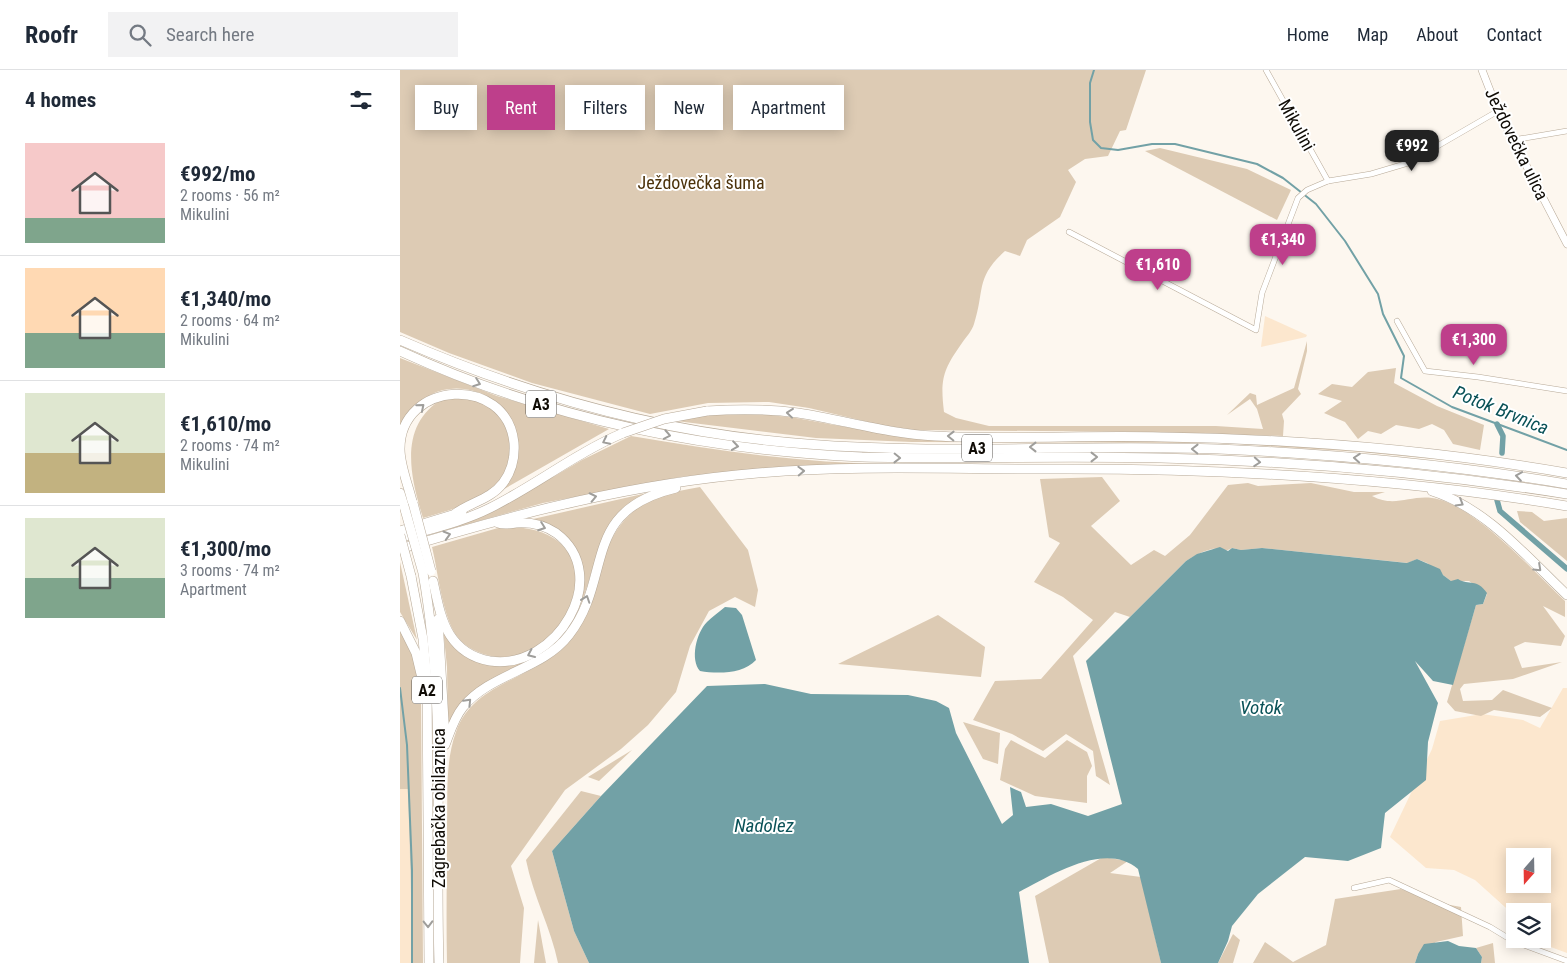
<!DOCTYPE html>
<meta charset="utf-8">
<style>
:root{--surface:#fff;--page:#f2f2f3;--text:#1f2937;--muted:#747a83;--line:#e0e1e3;--accent:#be3f8b}
body{margin:0;font-family:"Roboto Condensed",sans-serif;background:var(--page);color:var(--text);height:100vh;display:flex;flex-direction:column;font-size:19px;white-space:nowrap}
*{box-sizing:border-box;margin:0}
p{font-size:16px;color:var(--muted)}
.icon{flex:none;width:28px;height:28px;fill:none;stroke:currentColor;stroke-width:2;stroke-linecap:round;stroke-linejoin:round}
.map{position:relative;flex:1;overflow:hidden}
.details{display:flex;flex-direction:column;background:var(--surface);width:400px}
.details>*{flex:none}
.top-card{position:absolute;left:15px;top:15px;width:475px;height:45px;display:flex;gap:10px}
.needle{width:32px;rotate:200deg}
.tools{position:absolute;left:1106px;top:778px;display:grid;gap:10px}
.tools a{display:grid;place-items:center;width:45px;height:45px;border-radius:0px;background:var(--surface);box-shadow:0 2px 12px #0003;font-size:25px}
.price{position:absolute;translate:-50% -42px;padding:0 11px;border-radius:10px;background:var(--accent);color:#fff;font-size:16px;line-height:32px;filter:drop-shadow(0 1px 2px #0008)}
.price::after{content:'';position:absolute;left:50%;top:30px;width:15px;height:11px;margin-left:-8px;background:inherit;clip-path:polygon(0 0,100% 0,50% 100%)}
.price.active{background:#222;color:#fff}
ul{padding:0;list-style:none}
li{display:flex;align-items:center;gap:15px;height:125px;padding:0 25px}
li+li{border-top:1px solid var(--line)}
li span{display:grid;place-items:center;flex:none;width:140px;height:100px;border-radius:0px;color:#555}
li>.icon{margin-inline-start:auto}
span .icon{width:60px;height:60px;fill:#fffc;stroke-width:1}
li b{font-size:21px}
h2{display:flex;justify-content:space-between;align-items:center;height:60px;padding:0 25px;font-size:21px}
.pill{padding:0 18px;border-radius:0px;background:var(--surface);box-shadow:0 2px 12px #0003;font-size:18px;line-height:45px}
.pill.active{background:var(--accent);color:#fff}
header{display:flex;align-items:center;gap:30px;box-sizing:border-box;height:70px;padding:0 25px;background:var(--surface);border-bottom:1px solid var(--line)}
header strong{font-size:24px}
nav{display:flex;gap:28px;margin-inline-start:auto;font-size:18px}
.search{width:350px;height:45px;background:var(--page);display:flex;align-items:center;gap:12px;box-sizing:border-box;padding:0 18px;border-radius:0px;color:var(--muted);font-size:19px}
main{display:flex;flex:1;min-height:0}
.map>svg:first-child{display:block}
.built{fill:#fce7ce;fill-rule:evenodd}
.green{fill:#ddcbb4}
.water{fill:#72a1a6}
.lines{fill:none;stroke-linecap:round;stroke-linejoin:round}
.stream{stroke:#72a1a6;stroke-width:2}
.canal{stroke:#72a1a6;stroke-width:5.5}
.minor-casing{stroke:#b7a997;stroke-width:6}
.secondary-casing{stroke:#b7a997;stroke-width:8}
.motorway-casing{stroke:#b7a997;stroke-width:10}
.minor{stroke:#fff;stroke-width:5}
.secondary{stroke:#fff;stroke-width:7}
.motorway{stroke:#fff;stroke-width:9}
.motorway-bridge-casing{stroke:#b7a997;stroke-width:10;stroke-linecap:butt}
.motorway-bridge{stroke:#fff;stroke-width:9}
.oneway{stroke:#9f9e9b}
.labels{text-anchor:middle;dominant-baseline:central;stroke-width:4;stroke-linejoin:round;paint-order:stroke}
.shield{fill:#fff;stroke:#585551;stroke-width:1}
.shield-label{font-size:16px;font-weight:bold;fill:#100c06}
.street-label{font-size:18px;fill:#100c06;stroke:#fff}
.park-label{font-size:18px;fill:#4c320a;stroke:#fff}
.water-label{font-size:19px;font-style:italic;fill:#095157;stroke:#fff}
</style>
<header>
<strong>Roofr</strong>
<div class="search"><svg class="icon" aria-label="search" viewBox="0 0 24 24"><circle cx="10" cy="10" r="6"/><path d="M15 15l6 6"/></svg>Search here</div>
<nav><a>Home</a><a>Map</a><a>About</a><a>Contact</a></nav>
</header>
<main>
<section class="details">
<h2>4 homes<svg class="icon" aria-label="filters" viewBox="0 0 24 24"><path d="M4 7h16M4 17h16"/><circle cx="9" cy="7" r="2"/><circle cx="15" cy="17" r="2"/></svg></h2>
<ul>
<li><span style="background:linear-gradient(#f6c9c9 75%,#7fa58c 0)"><svg class="icon" aria-label="home" viewBox="0 0 24 24"><path d="M3 11l9-7 9 7M6 9v11h12V9"/></svg></span><div><b>€992/mo</b><p>2 rooms · 56 m²</p><p>Mikulini</p></div></li>
<li><span style="background:linear-gradient(#ffd9b3 65%,#7fa58c 0)"><svg class="icon" aria-label="home" viewBox="0 0 24 24"><path d="M3 11l9-7 9 7M6 9v11h12V9"/></svg></span><div><b>€1,340/mo</b><p>2 rooms · 64 m²</p><p>Mikulini</p></div></li>
<li><span style="background:linear-gradient(#dfe7d0 60%,#c2b280 0)"><svg class="icon" aria-label="home" viewBox="0 0 24 24"><path d="M3 11l9-7 9 7M6 9v11h12V9"/></svg></span><div><b>€1,610/mo</b><p>2 rooms · 74 m²</p><p>Mikulini</p></div></li>
<li><span style="background:linear-gradient(#dfe7d0 60%,#7fa58c 0)"><svg class="icon" aria-label="home" viewBox="0 0 24 24"><path d="M3 11l9-7 9 7M6 9v11h12V9"/></svg></span><div><b>€1,300/mo</b><p>3 rooms · 74 m²</p><p>Apartment</p></div></li>
</ul>
</section>
<div class="map">
<svg width="1167" height="893" viewBox="0 0 1167 893">
<rect width="100%" height="100%" fill="#fdf7ef"/>
<!-- built -->
<g class="built">
<path d="M865,246l42,19 -1,2 -45,10z"/>
<path d="M1163,618h4v265l-38,-14h13v-28h-27v5l-40,-36 -21,-10 -28,-2 -36,-31 42,-88 8,-28 42,-7 41,6 17,8zM1115,786h27v28h-27z"/>
<path d="M8,718l5,175h-13v-174z"/>
</g>
<!-- green -->
<g class="green">
<path d="M0,0h746l-20,60 -6,1 -12,25 -23,3 -17,11 8,12 -16,35 -33,23 -7,16 -15,-5c-30,27 -20,39 -31,73 -2,7 -8,13 -12,19 -19,27 -22,36 -18,69l12,6 33,8h227l47,3 -6,-20 -7,-10 -23,16 23,-22 6,2 1,10 37,-17 13,-47v10l-9,38 3,5 -19,20 2,7 -1,15 -136,-4 -232,-2 -34,-5 -72,-17 -40,-6 -61,1 -58,11 -118,-31 -83,-30 -49,-21z"/>
<path d="M760,78l87,21 44,21 -14,30 -132,-69z"/>
<path d="M0,288l97,38 112,33 -117,67c8,-15 21,-31 25,-47 2,-6 0,-14 -2,-19 -11,-34 -53,-52 -85,-35 -14,8 -21,25 -30,39z"/>
<path d="M996,298l-2,15 43,23 47,19 -4,25 -27,-6 -9,-14 -12,-6 -13,5 -23,-4 -15,9 -13,-3 -10,8 -13,-17 -21,-9 18,-12 -24,-7 14,-10 20,3 16,-15z"/>
<path d="M44,328c15,0 31,-1 44,8 27,18 30,62 5,83 -20,16 -47,22 -70,29 -15,-47 -23,-95 21,-120z"/>
<path d="M361,344l35,4 94,17 327,6 104,6 175,18 -135,-13 -140,-9 -309,-1 -96,-4 -140,-17 32,-6z"/>
<path d="M231,366c87,15 172,27 259,28l-113,3 -97,10 -137,26 -114,32 69,-26 84,-49z"/>
<path d="M702,407l18,24 -29,25 40,39 23,-15 11,6 25,-21 38,-50 20,-2 10,3 53,-3 43,9h31l-13,4c22,12 38,-1 60,2 41,5 103,75 133,103v16l-22,-11 22,30 -4,10 -36,-4 -11,5 8,21 40,-6 -49,17 -49,5 -4,5 3,12 29,-1 11,-10 49,18 -12,9 -46,-7 -13,6 -26,-5 -8,-9 29,-97 7,-1 4,-10 -18,-13h-18l-24,-18 -10,-4 -9,4 -146,-15 -21,2 -9,-2c-7,5 -12,0 -20,1 -9,2 -18,7 -26,12l-56,56 -15,-5 -42,44 37,129 -14,-9 -3,-25 -27,-17 -23,17 -31,-17 -39,-14 22,-39 46,-2 52,-59 -30,-23 -29,-15 26,-39 -11,-6 -9,-58z"/>
<path d="M300,417l48,63 10,40 -3,17 -20,-10 -26,14 -19,35 -14,46 -28,33 -27,24 -56,41 -54,76 13,42 -4,55h-73c-1,-46 0,-91 0,-137 1,-31 -2,-64 9,-94 16,-47 71,-52 105,-82 15,-13 21,-30 27,-48 24,-71 30,-102 112,-115z"/>
<path d="M247,423c-57,27 -48,85 -76,131l9,-21 -6,-55 -16,-18 -25,-11z"/>
<path d="M1117,441l15,1 12,9 23,-3v43l-47,-39z"/>
<path d="M114,457c114,7 48,150 -27,128 -12,-3 -24,-10 -31,-20 -14,-21 -18,-63 -24,-88l66,-19z"/>
<path d="M0,492l17,78 -17,-28z"/>
<path d="M538,545l47,32 -4,30 -143,-13z"/>
<path d="M170,555l-15,19 -17,12 -48,24 -42,49 -1,-62 -4,-39 22,26 55,8 29,-14z"/>
<path d="M0,556l17,40 4,31 2,266h-10l-5,-174h-8z"/>
<path d="M563,652l37,11 -2,31 -15,-5z"/>
<path d="M611,670l34,18 22,-18 20,12 5,14 -5,10v27l-52,-7 -35,-16 5,-31z"/>
<path d="M232,680l-33,31 -11,-4z"/>
<path d="M181,721l20,5 -49,55 22,80 15,32h-31c-7,-35 -25,-67 -32,-103z"/>
<path d="M703,787l25,4 -18,12 31,4 20,86h-112l-14,-67z"/>
<path d="M1001,819l33,13 27,5 2,29 -27,6 -18,12 -3,9h-162l12,-21 28,20 33,-17 9,-46z"/>
<path d="M138,850l8,43h-12z"/>
<path d="M833,864l7,6 -7,23h-15z"/>
<path d="M1093,873l2,20h-14l1,-6 -6,-9z"/>
</g>
<!-- water -->
<g class="water">
<path d="M820,477l8,4 4,-3 9,2 21,-2 145,15 10,-4 23,10 3,6 8,6 7,-2c11,7 19,-1 29,14l-4,11 -7,1 -23,80 -20,-4 -18,-20 23,42 -10,39 -2,38 -41,33 -4,35 -33,13 -43,-4 -47,37 -26,32 -4,15 -10,22h-57l-23,-94c-33,-28 -86,6 -119,23l10,71h-440l-15,-32 -22,-80 49,-55 106,-110 58,-2 46,10 97,1 28,6 13,7 7,25 46,91 11,-9 -3,-28 11,5 5,15 25,-3 37,12 34,-12 -36,-143 100,-100 11,-7z"/>
<path d="M325,537l11,1 6,7 14,45c-13,14 -38,14 -56,11 -10,-11 -4,-38 7,-49 5,-5 12,-10 18,-15z"/>
<path d="M1048,871l11,5 17,2 6,9 -1,6h-66l3,-9 6,-10z"/>
</g>
<g class="lines">
<!-- stream -->
<g class="stream">
<path d="M694,0l-4,13v39l3,18 8,8 17,2 34,-6h23l82,20 26,14 33,26 29,37 33,53 5,20 21,42 -3,22 51,29 115,43"/>
<path d="M0,618l7,57 5,125v93"/>
</g>
<!-- canal -->
<g class="canal">
<path d="M1097,354l6,12 -1,17"/>
<path d="M1097,430l3,11 67,58"/>
</g>
<!-- minor casing -->
<g class="minor-casing">
<g id="minor">
<path d="M866,0l62,111"/>
<path d="M1113,70l54,-9"/>
<path d="M669,162l187,98 6,-37 36,-95 9,-8 21,-9 43,-7 37,-11 90,-52"/>
<path d="M997,251l28,50 53,6 89,14"/>
<path d="M954,818l35,-8 101,47 23,14 54,20"/>
</g>
</g>
<!-- secondary casing -->
<g class="secondary-casing">
<path id="secondary" d="M1082,0l16,41 69,133"/>
</g>
<!-- motorway casing -->
<g class="motorway-casing">
<g id="motorway">
<path d="M0,270c129,56 266,94 407,104 137,11 274,0 411,5 117,5 234,16 349,35"/>
<path d="M0,281c145,67 303,99 462,106 99,2 199,-1 299,1 136,3 272,15 406,36"/>
<path d="M307,341c30,-2 61,-2 91,2 46,7 90,21 137,23 75,4 151,-1 226,1 135,2 272,13 406,36"/>
<path d="M1032,421c54,17 95,66 135,104"/>
<path d="M0,423l4,13"/>
<path d="M12,431c-4,-17 -12,-35 -12,-52 0,-69 107,-75 114,-6 1,14 -2,28 -11,40 -12,16 -32,19 -47,30"/>
<path d="M0,461l62,-19"/>
<path d="M0,468c30,-9 62,-16 90,-30 46,-23 86,-55 133,-75"/>
<path d="M0,479c117,-36 236,-66 358,-76 94,-8 190,-4 284,-4 176,-1 352,8 525,37"/>
<path d="M23,503c23,129 12,259 16,390"/>
<path d="M11,506l12,63 4,41 2,283"/>
<path d="M33,511c4,17 7,38 17,54 9,14 23,23 40,26 66,10 124,-85 66,-128 -12,-8 -27,-11 -40,-10 -7,1 -12,2 -18,0"/>
<path d="M38,549l7,119"/>
<path d="M0,551l16,32 5,21"/>
<path d="M45,675c5,-13 9,-27 18,-38 28,-34 79,-37 106,-72 45,-58 10,-124 107,-147"/>
</g>
</g>
<!-- minor -->
<use href="#minor" class="minor"/>
<!-- secondary -->
<use href="#secondary" class="secondary"/>
<!-- motorway -->
<use href="#motorway" class="motorway"/>
<!-- motorway-bridge casing -->
<g class="motorway-bridge-casing">
<g id="motorway-bridge">
<path d="M223,363l41,-14 43,-8"/>
<path d="M13,433l18,68"/>
<path d="M4,436l19,67"/>
<path d="M0,465l11,41"/>
</g>
</g>
<!-- motorway-bridge -->
<use href="#motorway-bridge" class="motorway-bridge"/>
</g>
<!-- one-way arrows -->
<defs><path id="oneway-chevron" d="M-2-3.5L2.5 0L-2 3.5" fill="none" stroke-width="1.6" stroke-linecap="round" stroke-linejoin="round" transform="scale(1.25)"/></defs>
<g class="oneway">
<use href="#oneway-chevron" transform="translate(77 313) rotate(20)"/>
<use href="#oneway-chevron" transform="translate(21 337) rotate(-40)"/>
<use href="#oneway-chevron" transform="translate(390 343) rotate(-174)"/>
<use href="#oneway-chevron" transform="translate(267 365) rotate(11)"/>
<use href="#oneway-chevron" transform="translate(551 366) rotate(-179)"/>
<use href="#oneway-chevron" transform="translate(206 371) rotate(154)"/>
<use href="#oneway-chevron" transform="translate(335 376) rotate(8)"/>
<use href="#oneway-chevron" transform="translate(633 377) rotate(180)"/>
<use href="#oneway-chevron" transform="translate(795 379) rotate(-179)"/>
<use href="#oneway-chevron" transform="translate(694 387)"/>
<use href="#oneway-chevron" transform="translate(497 388) rotate(1)"/>
<use href="#oneway-chevron" transform="translate(957 388) rotate(-176)"/>
<use href="#oneway-chevron" transform="translate(857 392) rotate(4)"/>
<use href="#oneway-chevron" transform="translate(401 401) rotate(-2)"/>
<use href="#oneway-chevron" transform="translate(1119 406) rotate(-172)"/>
<use href="#oneway-chevron" transform="translate(193 427) rotate(-12)"/>
<use href="#oneway-chevron" transform="translate(1060 433) rotate(31)"/>
<use href="#oneway-chevron" transform="translate(142 457) rotate(20)"/>
<use href="#oneway-chevron" transform="translate(47 465) rotate(-16)"/>
<use href="#oneway-chevron" transform="translate(1138 498) rotate(43)"/>
<use href="#oneway-chevron" transform="translate(186 529) rotate(-71)"/>
<use href="#oneway-chevron" transform="translate(131 584) rotate(156)"/>
<use href="#oneway-chevron" transform="translate(68 632) rotate(-46)"/>
<use href="#oneway-chevron" transform="translate(28 854) rotate(89)"/>
</g>
<g class="labels">
<!-- shield labels -->
<g class="shield">
<rect x="126" y="320.5" width="30" height="27" rx="4"/>
<rect x="562" y="364.5" width="30" height="27" rx="4"/>
<rect x="12" y="606.5" width="30" height="27" rx="4"/>
</g>
<g class="shield-label">
<text x="141" y="334">A3</text>
<text x="577" y="378">A3</text>
<text x="27" y="620">A2</text>
</g>
<!-- street labels -->
<g class="street-label">
<text transform="translate(897 55) rotate(61)">Mikulini</text>
<text transform="translate(1117 74) rotate(64)">Ježdovečka ulica</text>
<text transform="translate(38 738) rotate(-90)">Zagrebačka obilaznica</text>
</g>
<!-- park labels -->
<g class="park-label">
<text x="301" y="112">Ježdovečka šuma</text>
</g>
<!-- water labels -->
<g class="water-label">
<text transform="translate(1101 340) rotate(22)">Potok Brvnica</text>
<text x="861" y="637">Votok</text>
<text x="364" y="755">Nadolez</text>
</g>
</g>
</svg>
<div class="tools">
<a><svg class="needle" viewBox="-14 -14 28 28"><path d="M0-13l5 13h-10z" fill="#e53935"/><path d="M0 13l5-13h-10z" fill="#747a83"/></svg></a>
<a><svg class="icon" aria-label="layers" viewBox="0 0 24 24"><path d="M12 4l9 5-9 5-9-5zM3 14l9 5 9-5"/></svg></a>
</div>
<b class="price active" style="left:1012px;top:102px">€992</b>
<b class="price" style="left:883px;top:196px">€1,340</b>
<b class="price" style="left:758px;top:221px">€1,610</b>
<b class="price" style="left:1074px;top:296px">€1,300</b>
<div class="top-card">
<a class="pill">Buy</a>
<a class="pill active">Rent</a>
<a class="pill">Filters</a>
<a class="pill">New</a>
<a class="pill">Apartment</a>
</div>
</div>
</main>
